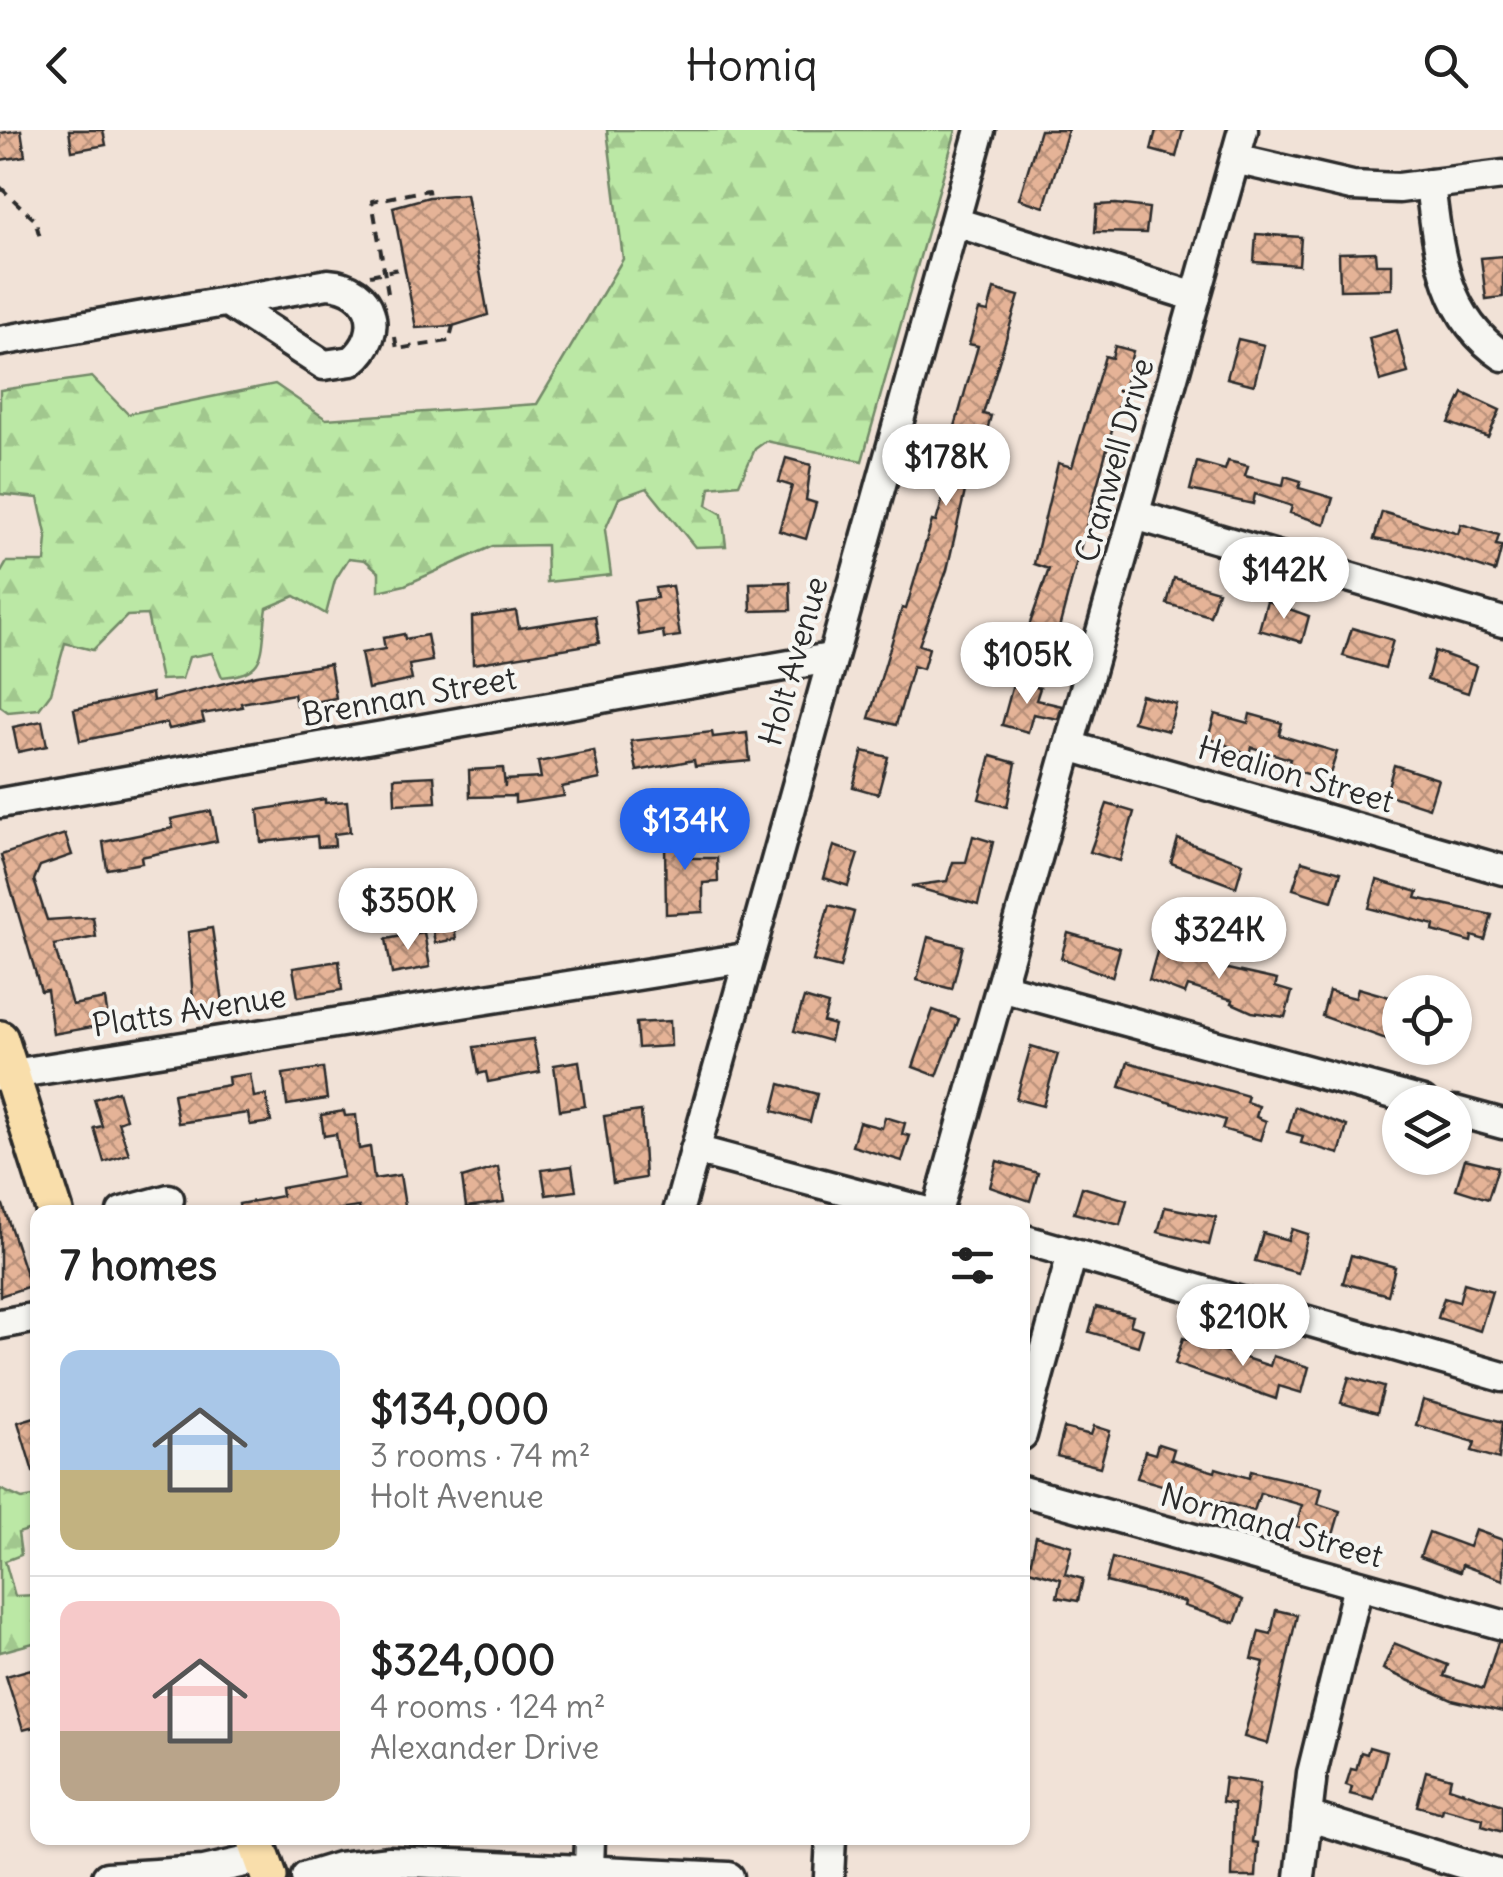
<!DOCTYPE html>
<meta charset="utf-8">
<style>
:root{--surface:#fff;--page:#f2f2f2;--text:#222;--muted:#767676;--line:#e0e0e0;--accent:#2563eb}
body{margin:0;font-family:Delius,sans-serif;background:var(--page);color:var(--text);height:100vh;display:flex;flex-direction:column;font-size:38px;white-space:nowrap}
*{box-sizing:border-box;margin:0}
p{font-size:32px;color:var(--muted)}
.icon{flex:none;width:55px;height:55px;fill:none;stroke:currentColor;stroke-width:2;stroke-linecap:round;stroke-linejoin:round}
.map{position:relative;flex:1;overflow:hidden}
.panel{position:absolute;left:30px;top:1075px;width:1000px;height:640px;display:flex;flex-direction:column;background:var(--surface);border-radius:20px;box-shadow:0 2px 8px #0004}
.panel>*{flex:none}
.controls{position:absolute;left:1382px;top:845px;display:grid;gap:20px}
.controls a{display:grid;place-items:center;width:90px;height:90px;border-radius:50%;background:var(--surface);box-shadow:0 2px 8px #0004;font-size:50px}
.price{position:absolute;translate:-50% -85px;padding:0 22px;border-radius:35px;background:#fff;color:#222;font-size:32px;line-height:65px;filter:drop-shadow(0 2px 5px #0008)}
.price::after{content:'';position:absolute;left:50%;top:60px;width:30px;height:22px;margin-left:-15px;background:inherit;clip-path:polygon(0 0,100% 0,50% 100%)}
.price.selected{background:var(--accent);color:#fff}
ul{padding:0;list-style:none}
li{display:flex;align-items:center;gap:30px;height:250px;padding:0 30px}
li+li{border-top:2px solid var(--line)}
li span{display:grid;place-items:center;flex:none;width:280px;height:200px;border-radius:20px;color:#555}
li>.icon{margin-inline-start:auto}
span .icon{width:120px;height:120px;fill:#fffc;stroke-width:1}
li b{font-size:42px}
h2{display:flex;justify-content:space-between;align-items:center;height:120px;padding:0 30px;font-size:42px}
header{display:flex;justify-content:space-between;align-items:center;height:130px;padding:0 30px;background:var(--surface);font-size:45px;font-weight:600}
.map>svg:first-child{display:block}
.forest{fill:url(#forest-firs);stroke:#738a68;stroke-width:2.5}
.building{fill:url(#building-cross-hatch);stroke:#2b2b2b;stroke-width:2.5}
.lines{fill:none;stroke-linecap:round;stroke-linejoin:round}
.minor-casing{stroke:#2b2b2b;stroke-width:35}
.major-casing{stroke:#2b2b2b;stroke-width:42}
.path{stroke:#2b2b2b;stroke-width:4;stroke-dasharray:10 8;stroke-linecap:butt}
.minor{stroke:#f6f6f2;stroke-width:28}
.major{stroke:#f9deab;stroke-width:35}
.labels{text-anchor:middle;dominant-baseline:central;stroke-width:8;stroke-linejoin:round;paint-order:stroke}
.street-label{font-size:32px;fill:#2b2b2b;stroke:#f6f6f2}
</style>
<header><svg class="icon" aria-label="back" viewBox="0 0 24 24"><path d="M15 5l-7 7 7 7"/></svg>Homiq<svg class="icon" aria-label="search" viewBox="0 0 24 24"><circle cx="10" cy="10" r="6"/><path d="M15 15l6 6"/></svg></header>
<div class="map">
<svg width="1503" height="1747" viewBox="0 0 1503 1747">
<defs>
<pattern id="forest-firs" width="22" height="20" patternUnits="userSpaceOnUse" patternTransform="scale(2.5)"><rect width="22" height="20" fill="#bbe8a5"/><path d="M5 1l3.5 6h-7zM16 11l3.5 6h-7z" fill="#a1c78e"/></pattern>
<pattern id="building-cross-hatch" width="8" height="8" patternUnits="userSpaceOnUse" patternTransform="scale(2.5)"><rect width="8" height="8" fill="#e5b397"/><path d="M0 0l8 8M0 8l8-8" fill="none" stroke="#ba927b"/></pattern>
</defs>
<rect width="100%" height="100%" fill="#f1e2d7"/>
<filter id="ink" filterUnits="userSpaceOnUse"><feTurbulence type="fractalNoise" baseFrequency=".01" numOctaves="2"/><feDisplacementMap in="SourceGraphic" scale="20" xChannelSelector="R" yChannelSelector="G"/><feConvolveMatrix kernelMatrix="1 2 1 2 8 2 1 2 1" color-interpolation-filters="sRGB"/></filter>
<g filter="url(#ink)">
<!-- forest -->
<g class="forest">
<path d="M607,0h349l-94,331 -96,-20 -11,8 -16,35 -29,3 -3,18 15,9 4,32 -31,1 -48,-59 -28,10 -14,32 6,45 -64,7 -1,-37 -53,1 -88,39 -26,6v-19l-14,-12 -16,-2 -14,22 -9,34 -31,-18 -28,12c-7,41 4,66 -45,69l-10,-24 -23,4 -7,22 -21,1 -14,-65 -20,1 -34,34 -28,-7 -14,50 -12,16 -31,3 -8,-6v-132l7,-12h38l2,-24 -9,-40 -38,-4v-104l92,-13 36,37 147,-30 51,35 211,-15 86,-145z"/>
<path d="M0,1359l22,10 16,-3 -1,31 -19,6 3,22 -16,6 10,35 22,-1v47l-37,10z"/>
</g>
<!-- building -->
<g class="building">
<path d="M21,0l4,26 -25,4v-27z"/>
<path d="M69,0h34l3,15 -34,6z"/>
<path d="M1040,0h28l-24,77 -25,-8z"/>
<path d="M1156,0h27l-7,27 -25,-7z"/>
<path d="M466,64l22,121 -35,11 -37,2 -23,-121 36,-10z"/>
<path d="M1116,74l33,4 -3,25 -51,-1 2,-27z"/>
<path d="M1256,104l45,3 -2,28 -45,-3z"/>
<path d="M1375,122l1,12h16v25l-52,1 -1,-37z"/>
<path d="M1503,126v41l-17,2 -5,-41z"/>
<path d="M994,159l25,7 -36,118 8,2 -7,25 -7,-2 -30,131 -28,75 10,3 -6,21 -10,-3 -17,59 -27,-7 33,-110 4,1 26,-88 4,1 12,-41 -8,-2 38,-133 -9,-2 10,-34 9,2z"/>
<path d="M1397,200l11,43 -28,8 -11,-43z"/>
<path d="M1238,209l26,6 -10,40 -27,-7z"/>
<path d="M1115,216l18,5 -82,307 -30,-9 28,-80 -15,-5 24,-101 14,4 33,-111 7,2z"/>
<path d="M1463,263l37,17 -12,27 -39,-14z"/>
<path d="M786,328l25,7 -5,35 10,3 -10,36 -27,-8 13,-45 -13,-4z"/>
<path d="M1228,331l20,5 -3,10 38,9 2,-9 16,5 -2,7 34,10 -8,26 -35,-11 2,-7 -37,-12 -2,10 -63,-14 7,-28 28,8z"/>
<path d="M1382,382l70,20 6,2 3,-10 38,11 -3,10 6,1 -7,26 -72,-24 -49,-9z"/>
<path d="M1174,448l44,13 -8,25 -43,-12z"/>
<path d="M790,452l1,28 -40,1 -1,-28z"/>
<path d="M672,456l8,50 -16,2 -1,-7 -24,4 -5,-34 23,-3 -2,-10z"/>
<path d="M1267,471l42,15 -7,26 -43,-12z"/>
<path d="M516,481l3,17 76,-12 4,27 -126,21 -1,-47z"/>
<path d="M1352,498l41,12 -8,28 -42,-12z"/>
<path d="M404,504l1,5 22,-4 5,26 -23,4 3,15 -44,9 -7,-36 24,-4 -2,-11z"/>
<path d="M1435,521l41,15 -8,27 -41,-13z"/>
<path d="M330,534l6,34 -40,7 -2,-11 -53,9 1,4 -40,7 2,8 -35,7 -2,-6 -87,18 -6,-32 78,-16 1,8 104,-26z"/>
<path d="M1014,551l26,7 -4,12 26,6 -4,13 -25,-5 -5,18 -26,-7z"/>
<path d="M1141,565l35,9 -8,27 -35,-9z"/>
<path d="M1215,584l33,9 2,-9 32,9 -3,12 58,17 -9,28 -41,-12 3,-9 -39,-12 -2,7 -41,-16z"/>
<path d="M42,591l5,25 -29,6 -5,-25z"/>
<path d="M712,602l1,5 34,-4 3,28 -55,5 -1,-6 -57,11 -6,-30z"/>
<path d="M594,621l6,28 -38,8 2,9 -49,7v-7l-45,1 -1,-27 34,-2 2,19v-7l36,-2 -3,-16z"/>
<path d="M863,621l25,6 -10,37 -25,-7z"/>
<path d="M991,626l25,7 -9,44 -28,-8z"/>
<path d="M1394,635l44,14 -9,29 -43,-14z"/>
<path d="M434,646l2,26 -41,2 -1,-26z"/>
<path d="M325,669v4l22,-2 3,31 -16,2 1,12 -17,1 -1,-11 -56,6 -3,-32z"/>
<path d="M1107,674l27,8 -14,49 -30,-9z"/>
<path d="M211,681l6,30 -76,16 1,6 -35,6 -4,-27 70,-14 -2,-9z"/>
<path d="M685,693l5,35h27l1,24 -15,1v29l-37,2 -1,-70 -5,-17z"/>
<path d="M65,704l7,21 -32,11 -6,14 13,40 46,-3 3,20 -42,8 18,60 33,-6 4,25 -56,10 -6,-44 -6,1 -40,-136z"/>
<path d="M973,706l20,6 -15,63 -67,-19 36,-5 6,-19h13z"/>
<path d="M1178,709l65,24 -7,24 -65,-24z"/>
<path d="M834,716l24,8 -10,32 -24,-8z"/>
<path d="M1302,731l39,11 -9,29 -39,-12z"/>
<path d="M1377,750l41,12 -2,6 76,17 -7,25 -13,-4 -1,6 -38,-11 1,-6 -65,-17z"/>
<path d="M829,775l25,7 -14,56 -27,-7z"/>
<path d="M452,786l4,23 -21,4 -4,-23z"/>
<path d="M212,798l12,81 -30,4 -6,-81z"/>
<path d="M424,802l6,35 -38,7 -6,-35z"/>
<path d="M1068,803l52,15 -8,29 -51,-19z"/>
<path d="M928,807l35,9 -11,43 -35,-9z"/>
<path d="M1159,815l39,11 -2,6 81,18 -2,7 17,5 -7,25 -33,-5 -20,-9 1,-3 -45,-14 -3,8 -36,-14z"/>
<path d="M339,831l3,29 -44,7 -5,-29z"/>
<path d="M1358,858l42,12v44l-78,-28 7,-25 26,7z"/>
<path d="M804,868l24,7 -5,17 11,3 -4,16 -36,-10z"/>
<path d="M933,880l26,9 -22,57 -24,-9z"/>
<path d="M670,891l1,25 -33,2 -2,-25z"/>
<path d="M533,909l7,33 -52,10 -2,-10 -7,2 -5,-27z"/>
<path d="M1031,916l27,8 -15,52 -27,-7z"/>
<path d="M579,931l6,45 -25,4 -6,-45z"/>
<path d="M1128,932l120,34 -2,6 13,4 -3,11 10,4 -6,19 -38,-11 3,-9 -105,-33z"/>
<path d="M323,938l4,31 -40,6 -4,-31z"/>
<path d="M250,944l4,23 12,-2 5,27 -21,3 -2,-12 -70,10 -5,-29 56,-9 -1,-8z"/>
<path d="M780,954l37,10 -7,28 -37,-11z"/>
<path d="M118,961l8,28 -8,3 11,32 -25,8 -10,-34 8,-2 -8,-27z"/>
<path d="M1295,977l52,19 -8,28 -38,-11 2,-7 -15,-4z"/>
<path d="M344,981l1,5 11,-1 3,34 11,-2 4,32 26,-4 6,37h-46l-1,-5 -36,5h-83l-1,-8 43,-8 -1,-8 62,-11 -7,-43 -12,2 -3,-21z"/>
<path d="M641,981l4,67 -32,5 -9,-67z"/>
<path d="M885,987l20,6 -3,11 8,2 -8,25 -50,-15 7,-24 23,6z"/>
<path d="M1465,1029l33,8 -10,32 -32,-10z"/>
<path d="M997,1031l41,12 -8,28 -40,-14z"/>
<path d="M572,1036l4,25 -30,4 -4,-25z"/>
<path d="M498,1037l6,35 -38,5 -4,-29z"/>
<path d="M1082,1057l45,13 -7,25 -46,-12z"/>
<path d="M3,1075l27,81 -30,10v-90z"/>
<path d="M1165,1077l51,10 -7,28 -51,-13z"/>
<path d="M1292,1099l16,5 -10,39 -43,-12 8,-28 25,7z"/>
<path d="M1351,1125l44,12 -7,28 -45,-12z"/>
<path d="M1464,1153l28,8 -12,40 -42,-13 6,-20 15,4z"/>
<path d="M1096,1177l37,9 -3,9 13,4 -5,17 -49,-14z"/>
<path d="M1183,1208l87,28 3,-10 36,11 -7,26 -23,-7 -3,13 -101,-35z"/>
<path d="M1349,1247l35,10 -7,26 -36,-10z"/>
<path d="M1423,1270l80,22 -4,37 -27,-8 3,-9 -59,-17z"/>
<path d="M38,1286v56h-5l-15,-50z"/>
<path d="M1094,1296l16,5 -10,36 -43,-11 7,-28 27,7z"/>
<path d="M1158,1314l16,5 -3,10 44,13 1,-4 33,10 2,-7 71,17 -4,16 22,7 -7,24 -37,-9 6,-21 -42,-12 -6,18 -117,-33 8,-27 10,3z"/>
<path d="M1475,1400l28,10v40l-41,-15 -2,7 -40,-15 9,-25 40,15z"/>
<path d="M1036,1406l36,10 -7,28 18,5 -5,22 -21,-4 4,-18 -32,-9z"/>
<path d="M1112,1428l94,26 37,16 -8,23 -51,-17 1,-4 -79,-20z"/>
<path d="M1276,1480l21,5 -29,129 -24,-7 20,-75 -12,-3 7,-28 12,3z"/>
<path d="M1498,1512h5v70l-51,-12 -69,-31 11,-26 54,22 -4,11 39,13z"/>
<path d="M31,1539l7,25v32l-15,4 -17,-54z"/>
<path d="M1369,1617l18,5 -13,48 -24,-6 2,-7 -6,-2 5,-16 5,1 5,-18 6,2z"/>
<path d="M1426,1641l25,7 -2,9 54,18v27l-21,-6 1,-7 -40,-11 -1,5 -25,-7z"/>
<path d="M1225,1648l35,5 -8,59 6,1 -2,34h-24l2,-73 -12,-2z"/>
</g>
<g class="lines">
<!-- minor casing -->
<g class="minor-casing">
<g id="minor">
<path d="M1235,29l117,27 47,2 104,-13"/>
<path d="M1430,54c8,66 14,133 73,172"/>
<path d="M955,92l241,75"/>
<path d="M0,211l328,-57c46,3 58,49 24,77l-28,4 -97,-63"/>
<path d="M1135,385l368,107"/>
<path d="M1069,616l434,124"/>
<path d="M0,673l830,-145"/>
<path d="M1001,857l422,115"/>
<path d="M0,946l745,-118"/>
<path d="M1455,981l48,13"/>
<path d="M695,1020l232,62"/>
<path d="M122,1082l47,-13"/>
<path d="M678,1082l302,-1082"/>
<path d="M937,1082l306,-1082"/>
<path d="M1022,1109l481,138"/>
<path d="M0,1194l38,-7"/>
<path d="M1022,1305l50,-181"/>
<path d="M1022,1361l481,134"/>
<path d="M1307,1686l196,60"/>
<path d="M589,1739l1,-31"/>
<path d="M107,1747l97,-6 58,-13"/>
<path d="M306,1747l33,-10 50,-6 340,16"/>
<path d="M829,1747l2,-39"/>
<path d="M1300,1747l12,-104 46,-187"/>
</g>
</g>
<!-- major casing -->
<g class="major-casing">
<g id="major">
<path d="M0,909l55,173"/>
<path d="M255,1708l14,39"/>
</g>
</g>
<!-- path -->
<g class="path">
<path d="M0,57l35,33 6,21"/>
<path d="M370,145l33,-7"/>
<path d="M388,163l-16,-92 56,-11 1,7"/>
<path d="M395,207l2,12 52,-8 4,-15"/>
</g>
<!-- minor -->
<use href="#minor" class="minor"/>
<!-- major -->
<use href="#major" class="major"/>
</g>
</g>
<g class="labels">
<!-- street labels -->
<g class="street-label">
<text transform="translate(1114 330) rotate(-74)">Cranwell Drive</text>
<text transform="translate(793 531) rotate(-74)">Holt Avenue</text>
<text transform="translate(409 566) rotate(-10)">Brennan Street</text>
<text transform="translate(1296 644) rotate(16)">Healion Street</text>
<text transform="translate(189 880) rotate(-9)">Platts Avenue</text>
<text transform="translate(1272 1395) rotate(16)">Normand Street</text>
</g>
</g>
</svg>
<div class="controls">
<a><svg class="icon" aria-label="locate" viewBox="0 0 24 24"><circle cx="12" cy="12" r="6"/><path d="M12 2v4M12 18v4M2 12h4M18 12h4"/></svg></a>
<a><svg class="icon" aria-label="layers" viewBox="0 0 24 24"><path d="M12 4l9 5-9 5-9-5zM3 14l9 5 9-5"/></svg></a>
</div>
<b class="price" style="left:946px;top:379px">$178K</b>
<b class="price" style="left:1284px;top:492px">$142K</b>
<b class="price" style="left:1027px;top:577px">$105K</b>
<b class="price selected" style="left:685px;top:743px">$134K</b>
<b class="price" style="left:408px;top:823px">$350K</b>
<b class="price" style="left:1219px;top:852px">$324K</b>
<b class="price" style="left:1243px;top:1239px">$210K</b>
<section class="panel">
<h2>7 homes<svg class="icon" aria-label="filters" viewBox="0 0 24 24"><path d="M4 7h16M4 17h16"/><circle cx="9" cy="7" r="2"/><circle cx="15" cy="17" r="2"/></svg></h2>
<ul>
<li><span style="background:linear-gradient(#a9c7e8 60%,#c2b280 0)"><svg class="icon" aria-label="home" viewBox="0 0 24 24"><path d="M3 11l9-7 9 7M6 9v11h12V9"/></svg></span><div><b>$134,000</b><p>3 rooms · 74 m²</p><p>Holt Avenue</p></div></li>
<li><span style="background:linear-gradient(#f6c9c9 65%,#b9a48a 0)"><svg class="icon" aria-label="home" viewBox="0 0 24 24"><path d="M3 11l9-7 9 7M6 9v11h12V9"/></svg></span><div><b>$324,000</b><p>4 rooms · 124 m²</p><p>Alexander Drive</p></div></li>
</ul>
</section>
</div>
